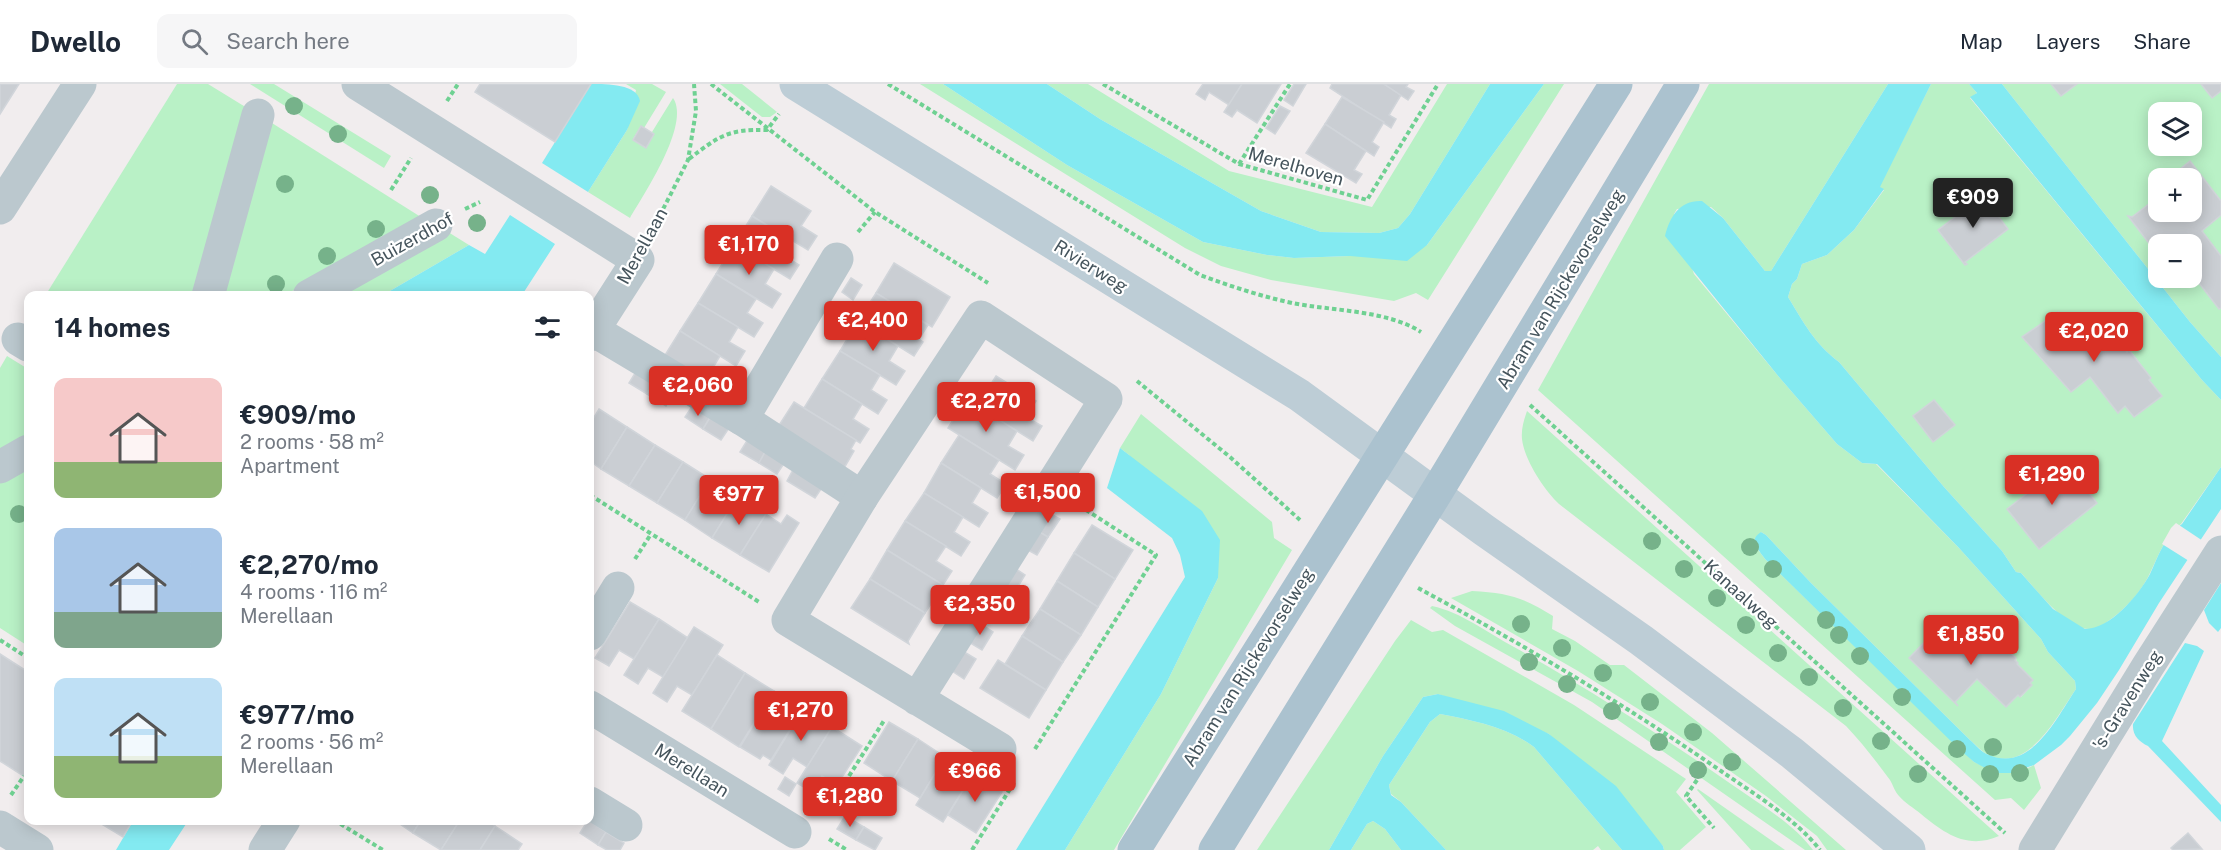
<!DOCTYPE html>
<meta charset="utf-8">
<style>
:root{--surface:#fff;--page:#f6f6f7;--text:#1f2937;--muted:#747a83;--line:#e0e1e3;--accent:#d93025}
body{margin:0;font-family:"Public Sans",sans-serif;background:var(--page);color:var(--text);height:100vh;display:flex;flex-direction:column;font-size:22px;white-space:nowrap}
*{box-sizing:border-box;margin:0}
p{font-size:20px;color:var(--muted)}
.icon{flex:none;width:33px;height:33px;fill:none;stroke:currentColor;stroke-width:2;stroke-linecap:round;stroke-linejoin:round}
.map{position:relative;flex:1;overflow:hidden}
.sheet{position:absolute;left:24px;top:207px;width:570px;height:534px;display:flex;flex-direction:column;background:var(--surface);border-radius:12px;box-shadow:0 3px 15px #0003}
.sheet>*{flex:none}
.tools{position:absolute;left:2148px;top:18px;display:grid;gap:12px}
.tools a{display:grid;place-items:center;width:54px;height:54px;border-radius:12px;background:var(--surface);box-shadow:0 3px 15px #0003;font-size:30px}
.price{position:absolute;translate:-50% -51px;padding:0 14px;border-radius:6px;background:var(--accent);color:#fff;font-size:20px;line-height:39px;filter:drop-shadow(0 2px 3px #0008)}
.price::after{content:'';position:absolute;left:50%;top:36px;width:18px;height:14px;margin-left:-9px;background:inherit;clip-path:polygon(0 0,100% 0,50% 100%)}
.price.on{background:#222;color:#fff}
ul{padding:0;list-style:none}
li{display:flex;align-items:center;gap:18px;height:150px;padding:0 30px}
li span{display:grid;place-items:center;flex:none;width:168px;height:120px;border-radius:12px;color:#555}
li>.icon{margin-inline-start:auto}
span .icon{width:72px;height:72px;fill:#fffc;stroke-width:1}
li b{font-size:26px}
h2{display:flex;justify-content:space-between;align-items:center;height:72px;padding:0 30px;font-size:26px}
header{display:flex;align-items:center;gap:36px;box-sizing:border-box;height:84px;padding:0 30px;background:var(--surface);border-bottom:2px solid var(--line)}
header strong{font-size:28px}
nav{display:flex;gap:33px;margin-inline-start:auto;font-size:21px}
.search{width:420px;height:54px;background:var(--page);display:flex;align-items:center;gap:15px;box-sizing:border-box;padding:0 21px;border-radius:12px;color:var(--muted);font-size:22px}
.map>svg:first-child{display:block}
.green{fill:#b9f1c6;fill-rule:evenodd}
.water{fill:#83eaf1}
.pier{fill:#f1edee}
.building{fill:#caced3;stroke:#d1d5da;stroke-width:1.5}
.lines{fill:none;stroke-linecap:round;stroke-linejoin:round}
.path{stroke:#6fd192;stroke-width:4;stroke-dasharray:4.5 3;stroke-linecap:butt}
.street{stroke:#bbc8ce;stroke-width:33}
.secondary{stroke:#bdcdd6;stroke-width:33}
.primary{stroke:#abc2cf;stroke-width:33}
.tree{fill:#76b28a}
.labels{text-anchor:middle;dominant-baseline:central;stroke-width:4.5;stroke-linejoin:round;paint-order:stroke}
.street-label{font-size:18px;fill:#45545c;stroke:#fff}
</style>
<header>
<strong>Dwello</strong>
<div class="search"><svg class="icon" aria-label="search" viewBox="0 0 24 24"><circle cx="10" cy="10" r="6"/><path d="M15 15l6 6"/></svg>Search here</div>
<nav><a>Map</a><a>Layers</a><a>Share</a></nav>
</header>
<div class="map">
<svg width="2221" height="766" viewBox="0 0 2221 766">
<rect width="100%" height="100%" fill="#f1edee"/>
<!-- green -->
<g class="green">
<path d="M177,0h31l44,27 -49,184 -158,1z"/>
<path d="M250,0h24l117,72 -7,12z"/>
<path d="M626,0h26l14,8 -22,36 -3,-2 -8,13 12,8 9,-13 -2,-2 21,-34c18,26 -29,96 -43,120l-42,-26 39,-62 9,-40z"/>
<path d="M720,0h22l35,28 -7,5h-8z"/>
<path d="M920,0h23l124,81 136,77 64,13 27,3 56,-2 77,-11 117,-161h20l-136,216 -12,-7 -22,8 -123,-21 -50,-14 -36,-18z"/>
<path d="M1047,0h41l141,87 143,36 75,-123h43l-80,130 -12,14 -19,5 -58,-1 -60,-21 -161,-92z"/>
<path d="M1709,0h179l-117,187h-6l-42,-53 -12,-11 -34,2 -3,5 20,60 85,103 58,67 25,19 14,1 83,84 82,91 7,13 27,29 1,8c-19,27 -47,85 -88,66 -6,-3 -12,-10 -18,-15l-159,-157 -45,-48 -5,-3 -5,15 9,12 209,203c24,11 35,16 60,3l7,23 -17,22 -13,-12 -16,2 -457,-410zM1943,539l25,25 18,-18 30,28 1,6 15,21 -11,12 -3,-2 -12,12 -29,-28 -22,23 3,4 -49,-48z"/>
<path d="M1931,0h38l8,9 -7,5 232,282 19,20v67l-40,57c-15,10 -23,33 -31,49 -7,16 -22,33 -35,43 -7,5 -14,12 -24,13 -24,2 -55,-40 -70,-56l-5,-1 -14,-21 -58,-64 -105,-125c-25,-19 -35,-39 -51,-65l4,-13 5,-5 5,-15 25,-9 27,-25 30,-40 -5,-3zM1987,109l-3,4 -19,68 -27,-35zM2058,228l6,8 3,-2 13,21 23,-18 24,31 3,-2 21,28 -2,2 13,16 -28,21 -9,-11 -7,6 -28,-35 -19,15 -48,-54zM1934,316l20,25 -21,17 -19,-26zM2066,379l31,40 -58,46 -31,-40z"/>
<path d="M2002,0h49l10,12 16,-12h124l11,14 9,-7v110l-31,-40 -21,17h-11v9l-3,3 3,7 -26,20 -4,-1 30,39v23h18l2,1 3,-1h11v-4l27,35 2,-1v49l-31,-35zM2158,28h34v34h-34z"/>
<path d="M264,34l160,101 -139,76 -70,1z"/>
<path d="M2221,131v41l-19,-25z"/>
<path d="M448,148l21,13 -86,50 -52,1z"/>
<path d="M7,272l21,13v69l-28,16v-86z"/>
<path d="M1527,327l472,425c-32,14 -55,-3 -78,-22 -7,-6 -16,-11 -22,-18 -4,-4 -6,-11 -9,-16 -14,-19 -28,-37 -44,-54l-287,-222c-15,-14 -35,-45 -37,-65 -1,-10 2,-19 5,-28z"/>
<path d="M1141,330l131,108 2,16 18,12 -178,300h-49l96,-156 57,-116 -89,-123 -9,-7z"/>
<path d="M28,379v183l-28,-18v-149z"/>
<path d="M1472,507c36,2 51,6 81,25l-1,13 23,12 35,24h14l88,68 134,117h-19l-10,-14 -51,-40 -104,-72 -84,-53 -127,-73z"/>
<path d="M1432,522c29,6 56,27 82,41 75,42 147,88 217,137 27,19 62,39 82,66h-8l-213,-148 -137,-76 -25,-18z"/>
<path d="M1411,536l21,12 11,-2 131,75 112,74 -10,13 30,35 -26,23h-16l-1,-4 -114,-112 -111,-40 -15,3 -40,59 -54,94h-72l138,-209z"/>
<path d="M1440,630c31,6 68,13 94,33l88,103h-21l-3,-4 -5,4h-147l-45,-48 -10,-8 -2,-9 41,-63z"/>
<path d="M1698,705l87,61h-34l-54,-60z"/>
<path d="M1373,737l12,8 16,21h-50l16,-26z"/>
</g>
<!-- water -->
<g class="water">
<path d="M591,0c17,0 46,0 49,17l-13,29 -39,62 -46,-29z"/>
<path d="M943,0h104l53,35 161,92 60,21 58,1 19,-5 12,-14 80,-130h54l-117,161 -20,16 -57,-5 -56,2 -27,-3 -64,-13 -136,-77z"/>
<path d="M1888,0h43l-51,103 4,2 -30,41 -27,25 -25,9 -5,15 -5,5 -4,13c16,26 26,46 51,65l105,125 58,64 14,21 5,1 32,36 32,20c25,0 53,-33 65,-55 8,-17 15,-39 32,-50l39,-57v42l-62,94 -40,67 -22,33 -27,33 -9,9 -27,20 -23,8h-13l-9,-3 -15,-8 -15,-13 -194,-190c-7,-10 -17,-19 -4,-27l5,3 45,48 159,157c6,5 12,13 19,15 42,18 68,-38 87,-66l-1,-8 -27,-29 -7,-13 -82,-91 -82,-84 -15,-1 -25,-19 -58,-67 -114,-141c5,-20 15,-36 37,-35l21,17 42,53h6z"/>
<path d="M1969,0h33l188,238 31,35v43l-19,-20 -232,-283 7,-4z"/>
<path d="M510,131l45,29 -33,51h-139l86,-50 16,9z"/>
<path d="M1120,364l82,63 18,29 -2,38 -57,116 -96,156h-49l169,-273 -5,-22 -8,-17 -65,-50z"/>
<path d="M2221,499v45l-3,4 -9,-9 -5,-13z"/>
<path d="M2185,559l12,3 7,5 -42,90 59,64v17l-73,-76c-9,-4 -16,-11 -15,-22z"/>
<path d="M1438,610l66,17 45,23 67,52 47,60 1,4h-42l-88,-103c-26,-20 -63,-27 -94,-33l-10,8 -41,63 2,10 10,7 45,48h-45l-16,-21 -12,-8 -6,3 -16,26h-22l54,-94 40,-59z"/>
<path d="M133,737v-1l55,1 -19,29h-53z"/>
</g>
<!-- pier -->
<path class="pier" d="M2176,439l27,18 -14,20 -27,-17 9,-16z"/>
<!-- building -->
<g class="building">
<path d="M0,0h19l-19,30z"/>
<path d="M480,0h111l-36,58 -80,-50z"/>
<path d="M1203,0h39l-13,21 -20,-13 -4,8 -9,-6z"/>
<path d="M1242,0h39l-24,39 -20,-13 -5,7 -8,-5z"/>
<path d="M1294,0h12l-13,22 -9,-6z"/>
<path d="M1332,0h52l17,11 -12,20 7,4 -5,9 -61,-40z"/>
<path d="M1384,0h24l-2,3 8,4 -6,9z"/>
<path d="M2051,0h26l-16,12z"/>
<path d="M2201,0h20v7l-9,7z"/>
<path d="M1342,13l42,25 -12,20 7,5 -5,9 -49,-32z"/>
<path d="M1280,22l10,5 -15,23 -9,-6z"/>
<path d="M1325,40l41,27 -12,19 8,4 -6,9 -50,-30z"/>
<path d="M641,42l13,8 -8,14 -13,-8z"/>
<path d="M2190,77l31,40v14l-19,16 19,25v52l-2,1 -27,-35v-30h-34v11l-30,-39 4,1 26,-20v15h34v-34h-23z"/>
<path d="M771,102l40,25 -10,15 16,10 -9,14 -56,-34z"/>
<path d="M1987,109l1,1 -4,3 24,32 -43,33 2,2 -2,1 -27,-35z"/>
<path d="M752,132l40,25 -9,14 16,10 -9,14 -56,-34z"/>
<path d="M734,161l40,24 -9,15 16,10 -9,14 -56,-34z"/>
<path d="M894,179l56,34 -18,30 -56,-34z"/>
<path d="M716,190l40,25 -9,14 16,10 -9,14 -56,-34z"/>
<path d="M851,194l11,7 -9,15 -11,-8z"/>
<path d="M876,209l52,32 -9,14 4,3 -9,14 -56,-35z"/>
<path d="M698,219l40,24 -9,15 16,9 -9,15 -56,-35z"/>
<path d="M2058,228l6,8 3,-2 13,21 23,-18 24,31 2,-2 22,28 -2,2 13,16 -28,21 -9,-11 -7,7 -28,-36 -19,15 -49,-55z"/>
<path d="M858,237l40,25 -9,15 16,10 -9,14 -56,-34z"/>
<path d="M680,247l40,25 -9,15 16,10 -8,12 -57,-33z"/>
<path d="M840,267l40,24 -9,15 16,10 -9,14 -56,-35z"/>
<path d="M637,286l18,12 -8,12 -18,-11z"/>
<path d="M996,292l40,25 -10,16 16,9 -9,15 -56,-35z"/>
<path d="M822,295l40,25 -9,15 16,10 -9,14 -56,-35z"/>
<path d="M655,298l18,11 -7,13 -19,-12z"/>
<path d="M966,315l51,32 -9,15 16,9 -9,15 -67,-42z"/>
<path d="M1934,316l21,25 -22,17 -20,-26z"/>
<path d="M794,318l62,38 -5,9 3,2 -11,19 -67,-40z"/>
<path d="M693,321l18,11 -8,13 -18,-12z"/>
<path d="M599,325l28,18 -26,42 -11,-8v-37z"/>
<path d="M711,332l18,12 -8,12 -18,-11z"/>
<path d="M627,343l28,18 -26,41 -28,-17z"/>
<path d="M959,351l40,25 -9,14 16,10 -9,14 -56,-35z"/>
<path d="M748,355l18,11 -7,13 -19,-11z"/>
<path d="M655,361l28,17 -26,41 -28,-17z"/>
<path d="M766,366l19,12 -8,12 -18,-11z"/>
<path d="M683,378l27,17 -25,41 -28,-17z"/>
<path d="M941,379l40,25 -9,15 16,10 -9,14 -55,-34z"/>
<path d="M2066,379l31,40 -58,46 -32,-40z"/>
<path d="M794,384l29,18 -8,12 -28,-17z"/>
<path d="M710,395l28,17 -26,42 -27,-18z"/>
<path d="M924,409l39,24 -9,15 16,10 -9,14 -56,-35z"/>
<path d="M738,412l28,18 -26,41 -28,-17z"/>
<path d="M1047,428l13,7 -12,18 -12,-7z"/>
<path d="M766,430l15,10 6,-9 12,8 -30,49 -29,-17z"/>
<path d="M905,437l41,25 -10,15 16,10 -9,14 -56,-35z"/>
<path d="M1092,441l41,25 -18,29 -41,-26z"/>
<path d="M1036,446l12,7 -11,18 -13,-7z"/>
<path d="M887,466l56,35 -18,28 -55,-34z"/>
<path d="M1074,469l41,26 -17,28 -41,-26z"/>
<path d="M1013,483l12,8 -11,18 -13,-8z"/>
<path d="M870,495l55,34 -17,28 1,3 -58,-36z"/>
<path d="M1057,497l41,26 -17,28 -41,-26z"/>
<path d="M1001,501l13,8 -12,18 -12,-8z"/>
<path d="M630,518l29,17 -25,40 -15,-9 -10,16 -14,-8z"/>
<path d="M1040,525l41,26 -18,27 -41,-26z"/>
<path d="M659,535l29,19 -25,39 -15,-9 -10,16 -14,-9z"/>
<path d="M978,538l15,10 -11,18 -15,-9z"/>
<path d="M1943,539l25,25 18,-18 30,28 -1,2 3,3 -1,1 16,16 -3,3 2,2 -12,12 -2,-2 -12,12 -29,-28 -22,23 3,4 -49,-48z"/>
<path d="M694,543l29,18 -31,50 -15,-9 -10,16 -14,-9z"/>
<path d="M1022,552l41,26 -17,28 -41,-26z"/>
<path d="M961,566l15,9 -12,20 -15,-10z"/>
<path d="M0,570l28,18v107l-28,-18z"/>
<path d="M717,571l28,18 -34,56 -29,-18z"/>
<path d="M998,576l48,30 -17,28 -49,-30z"/>
<path d="M745,589l29,18 -35,56 -28,-18z"/>
<path d="M774,607l29,18 -32,51 -8,-5 -3,4 -20,-12z"/>
<path d="M803,625l29,18 -25,40 -14,-9 -10,16 -14,-9z"/>
<path d="M889,638l29,17 -26,42 -28,-18z"/>
<path d="M832,643l30,19 -25,39 -15,-9 -10,16 -15,-9z"/>
<path d="M918,655l27,18 -25,41 -28,-17z"/>
<path d="M945,673l28,17 -30,48 -27,-17z"/>
<path d="M973,690l29,18 -26,41 -28,-18z"/>
<path d="M785,693l11,7 -7,12 -11,-7z"/>
<path d="M845,732l19,11 -8,13 -19,-11z"/>
<path d="M95,736h38l-10,17z"/>
<path d="M394,736h27l-8,13z"/>
<path d="M421,736h39l-19,30 -28,-17z"/>
<path d="M460,736h26l9,6 -15,24h-39z"/>
<path d="M588,736l18,12 -8,13 -18,-12z"/>
<path d="M495,742l27,18 -4,6h-38z"/>
<path d="M864,743l18,11 -7,12 -19,-10z"/>
<path d="M606,748l18,11 -4,7h-13l-9,-5z"/>
<path d="M2188,749l14,16 -29,1 -2,-2z"/>
</g>
<g class="lines">
<!-- path -->
<g class="path">
<path d="M711,0l164,128 113,71"/>
<path d="M888,0l312,191c30,11 60,21 92,28 40,8 95,7 129,29"/>
<path d="M1103,0l136,80 128,36 71,-116"/>
<path d="M447,17l11,-17"/>
<path d="M689,75c30,-23 39,-30 78,-29l12,-16"/>
<path d="M1239,80l51,-80"/>
<path d="M391,106l20,-32"/>
<path d="M465,125l15,-7"/>
<path d="M653,145l35,-69 8,-49 -2,-27"/>
<path d="M858,148l17,-20"/>
<path d="M1137,297l93,76 70,63"/>
<path d="M1530,321l475,428"/>
<path d="M590,411l169,107"/>
<path d="M635,475l16,-25"/>
<path d="M1418,504c104,56 206,116 303,183 33,23 75,48 99,79"/>
<path d="M0,556l28,18"/>
<path d="M1035,665l121,-194 -76,-49"/>
<path d="M1697,696l-11,16 28,32"/>
<path d="M11,711l13,-19"/>
<path d="M825,730l60,-95"/>
<path d="M334,736l49,30"/>
<path d="M829,755l18,11"/>
<path d="M972,766l43,-69"/>
</g>
<!-- street -->
<g class="street">
<path d="M358,0l280,176 -48,75"/>
<path d="M0,124l80,-124"/>
<path d="M208,212l50,-181"/>
<path d="M309,212l127,-71"/>
<path d="M593,246l149,89 120,78"/>
<path d="M18,255l10,6"/>
<path d="M742,335l95,-160"/>
<path d="M0,383l28,-16"/>
<path d="M590,550l28,-46"/>
<path d="M917,615l189,-300 -125,-82 -119,180 -74,123 212,129"/>
<path d="M590,623l205,125"/>
<path d="M590,719l36,22"/>
<path d="M0,743l37,23"/>
<path d="M265,766l19,-30"/>
<path d="M2035,766l113,-184 73,-114"/>
</g>
<!-- secondary -->
<path class="secondary" d="M796,0l503,311 185,135 157,110 151,113 117,97"/>
<!-- primary -->
<g class="primary">
<path d="M1134,766l482,-766"/>
<path d="M1215,766l221,-357 247,-409"/>
</g>
</g>
<!-- trees -->
<g class="tree">
<circle cx="294" cy="22" r="9"/>
<circle cx="338" cy="50" r="9"/>
<circle cx="285" cy="100" r="9"/>
<circle cx="430" cy="111" r="9"/>
<circle cx="477" cy="139" r="9"/>
<circle cx="376" cy="145" r="9"/>
<circle cx="327" cy="172" r="9"/>
<circle cx="276" cy="200" r="9"/>
<circle cx="19" cy="430" r="9"/>
<circle cx="1652" cy="457" r="9"/>
<circle cx="1750" cy="463" r="9"/>
<circle cx="1684" cy="485" r="9"/>
<circle cx="1773" cy="485" r="9"/>
<circle cx="1717" cy="514" r="9"/>
<circle cx="1826" cy="536" r="9"/>
<circle cx="1521" cy="540" r="9"/>
<circle cx="1746" cy="541" r="9"/>
<circle cx="1839" cy="551" r="9"/>
<circle cx="1562" cy="564" r="9"/>
<circle cx="1778" cy="569" r="9"/>
<circle cx="1860" cy="572" r="9"/>
<circle cx="1529" cy="578" r="9"/>
<circle cx="1603" cy="589" r="9"/>
<circle cx="1809" cy="593" r="9"/>
<circle cx="1567" cy="600" r="9"/>
<circle cx="1902" cy="613" r="9"/>
<circle cx="1650" cy="618" r="9"/>
<circle cx="1843" cy="624" r="9"/>
<circle cx="1612" cy="627" r="9"/>
<circle cx="1693" cy="648" r="9"/>
<circle cx="1881" cy="657" r="9"/>
<circle cx="1659" cy="658" r="9"/>
<circle cx="1993" cy="663" r="9"/>
<circle cx="1957" cy="665" r="9"/>
<circle cx="1732" cy="678" r="9"/>
<circle cx="1698" cy="686" r="9"/>
<circle cx="2020" cy="689" r="9"/>
<circle cx="1918" cy="690" r="9"/>
<circle cx="1990" cy="690" r="9"/>
</g>
<g class="labels">
<!-- street labels -->
<g class="street-label">
<text transform="translate(1296 82) rotate(16)">Merelhoven</text>
<text transform="translate(412 155) rotate(-29)">Buizerdhof</text>
<text transform="translate(642 162) rotate(-61)">Merellaan</text>
<text transform="translate(1091 182) rotate(32)">Rivierweg</text>
<text transform="translate(1560 205) rotate(-59)">Abram van Rijckevorselweg</text>
<text transform="translate(1741 510) rotate(42)">Kanaalweg</text>
<text transform="translate(1248 583) rotate(-58)">Abram van Rijckevorselweg</text>
<text transform="translate(2127 616) rotate(-58)">'s-Gravenweg</text>
<text transform="translate(692 686) rotate(32)">Merellaan</text>
</g>
</g>
</svg>
<div class="tools">
<a><svg class="icon" aria-label="layers" viewBox="0 0 24 24"><path d="M12 4l9 5-9 5-9-5zM3 14l9 5 9-5"/></svg></a>
<a>+</a>
<a>−</a>
</div>
<b class="price on" style="left:1973px;top:145px">€909</b>
<b class="price" style="left:749px;top:192px">€1,170</b>
<b class="price" style="left:873px;top:268px">€2,400</b>
<b class="price" style="left:2094px;top:279px">€2,020</b>
<b class="price" style="left:698px;top:333px">€2,060</b>
<b class="price" style="left:986px;top:349px">€2,270</b>
<b class="price" style="left:2052px;top:422px">€1,290</b>
<b class="price" style="left:1048px;top:440px">€1,500</b>
<b class="price" style="left:739px;top:442px">€977</b>
<b class="price" style="left:980px;top:552px">€2,350</b>
<b class="price" style="left:1971px;top:582px">€1,850</b>
<b class="price" style="left:801px;top:658px">€1,270</b>
<b class="price" style="left:975px;top:719px">€966</b>
<b class="price" style="left:850px;top:744px">€1,280</b>
<section class="sheet">
<h2>14 homes<svg class="icon" aria-label="filters" viewBox="0 0 24 24"><path d="M4 7h16M4 17h16"/><circle cx="9" cy="7" r="2"/><circle cx="15" cy="17" r="2"/></svg></h2>
<ul>
<li><span style="background:linear-gradient(#f6c9c9 70%,#8fb573 0)"><svg class="icon" aria-label="home" viewBox="0 0 24 24"><path d="M3 11l9-7 9 7M6 9v11h12V9"/></svg></span><div><b>€909/mo</b><p>2 rooms · 58 m²</p><p>Apartment</p></div></li>
<li><span style="background:linear-gradient(#a9c7e8 70%,#7fa58c 0)"><svg class="icon" aria-label="home" viewBox="0 0 24 24"><path d="M3 11l9-7 9 7M6 9v11h12V9"/></svg></span><div><b>€2,270/mo</b><p>4 rooms · 116 m²</p><p>Merellaan</p></div></li>
<li><span style="background:linear-gradient(#bfe0f5 65%,#8fb573 0)"><svg class="icon" aria-label="home" viewBox="0 0 24 24"><path d="M3 11l9-7 9 7M6 9v11h12V9"/></svg></span><div><b>€977/mo</b><p>2 rooms · 56 m²</p><p>Merellaan</p></div></li>
</ul>
</section>
</div>
